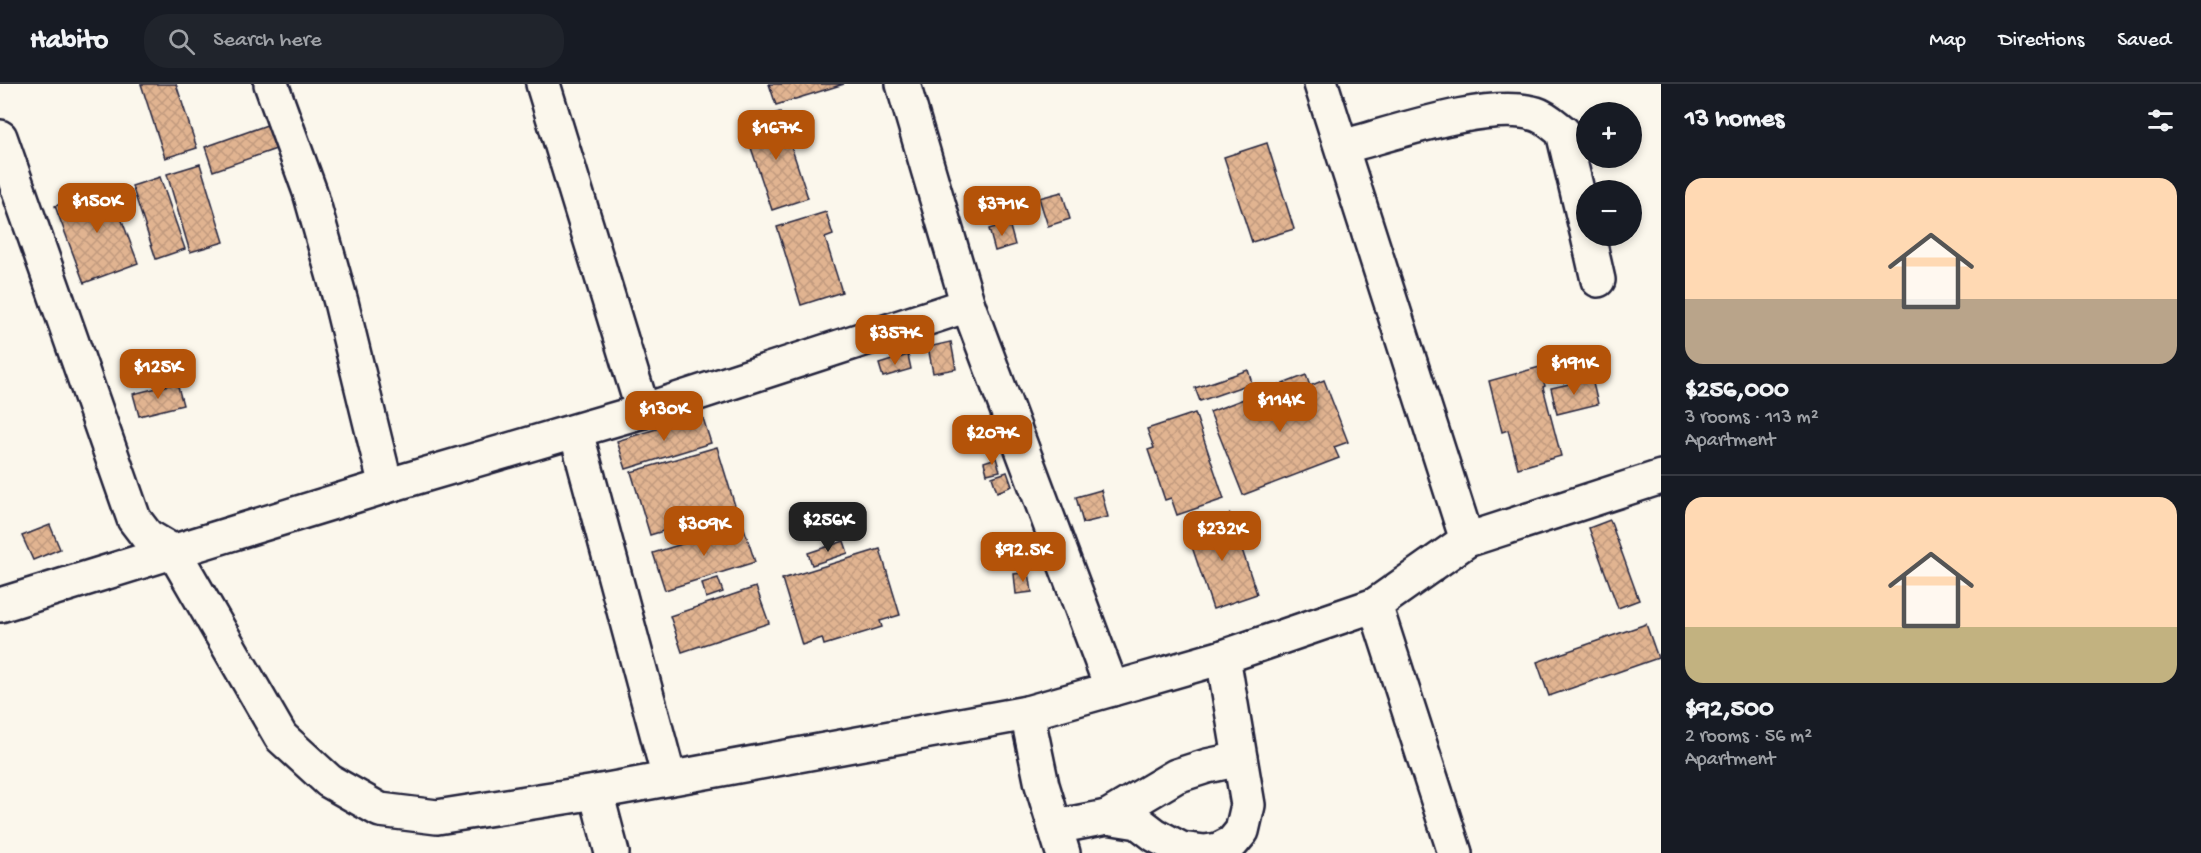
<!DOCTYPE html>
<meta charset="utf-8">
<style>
:root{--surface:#171b24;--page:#20242c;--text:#f1f3f6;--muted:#9ea1a6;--line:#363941;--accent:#b45309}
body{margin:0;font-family:"Gochi Hand",sans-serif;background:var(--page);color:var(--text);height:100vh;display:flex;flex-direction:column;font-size:22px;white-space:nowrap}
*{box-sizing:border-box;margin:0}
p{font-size:20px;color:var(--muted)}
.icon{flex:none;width:33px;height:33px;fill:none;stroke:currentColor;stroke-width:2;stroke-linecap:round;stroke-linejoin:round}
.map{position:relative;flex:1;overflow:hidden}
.drawer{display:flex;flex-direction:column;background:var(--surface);width:540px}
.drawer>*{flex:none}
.fabs{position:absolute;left:1576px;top:18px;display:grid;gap:12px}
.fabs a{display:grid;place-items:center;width:66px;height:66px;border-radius:50%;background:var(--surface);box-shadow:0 3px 9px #0003;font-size:30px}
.price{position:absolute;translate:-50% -51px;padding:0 14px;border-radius:12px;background:var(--accent);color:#fff;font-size:20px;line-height:39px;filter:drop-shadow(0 2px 3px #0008)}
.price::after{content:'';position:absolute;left:50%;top:36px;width:18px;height:14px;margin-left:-9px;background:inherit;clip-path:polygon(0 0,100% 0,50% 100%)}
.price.active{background:#222;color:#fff}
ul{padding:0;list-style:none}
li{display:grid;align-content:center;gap:12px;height:318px;padding:0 24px}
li+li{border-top:2px solid var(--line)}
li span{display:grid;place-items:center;height:186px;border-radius:18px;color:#555}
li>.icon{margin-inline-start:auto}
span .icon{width:108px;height:108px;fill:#fffc;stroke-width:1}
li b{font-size:26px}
h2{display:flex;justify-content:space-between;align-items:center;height:72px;padding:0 24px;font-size:26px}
header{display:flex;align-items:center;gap:36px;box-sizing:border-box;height:84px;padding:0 30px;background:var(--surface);border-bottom:2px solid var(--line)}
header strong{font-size:28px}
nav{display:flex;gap:33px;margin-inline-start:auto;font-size:21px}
.search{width:420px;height:54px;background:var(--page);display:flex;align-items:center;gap:15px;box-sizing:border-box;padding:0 21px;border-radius:24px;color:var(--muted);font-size:22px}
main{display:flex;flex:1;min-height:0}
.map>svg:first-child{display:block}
.building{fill:url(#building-cross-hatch);stroke:#22223b;stroke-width:1.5}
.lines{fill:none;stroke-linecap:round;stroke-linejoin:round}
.minor-casing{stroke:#22223b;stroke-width:38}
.minor{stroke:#fbf7ec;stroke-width:33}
</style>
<header>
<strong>Habito</strong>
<div class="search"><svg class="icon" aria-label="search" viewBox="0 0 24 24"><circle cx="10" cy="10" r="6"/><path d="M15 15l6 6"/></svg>Search here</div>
<nav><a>Map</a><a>Directions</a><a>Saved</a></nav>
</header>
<main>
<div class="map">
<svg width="1661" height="769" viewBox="0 0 1661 769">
<defs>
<pattern id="building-cross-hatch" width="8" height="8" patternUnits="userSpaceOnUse" patternTransform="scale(1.5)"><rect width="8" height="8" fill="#e1b491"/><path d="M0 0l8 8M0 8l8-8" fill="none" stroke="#c19a7e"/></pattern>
</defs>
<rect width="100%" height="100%" fill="#fbf7ec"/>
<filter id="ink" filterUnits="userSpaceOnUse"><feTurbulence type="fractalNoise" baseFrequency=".0167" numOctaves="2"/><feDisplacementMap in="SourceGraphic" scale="12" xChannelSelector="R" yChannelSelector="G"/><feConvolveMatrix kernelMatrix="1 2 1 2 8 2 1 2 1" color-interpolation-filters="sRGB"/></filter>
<g filter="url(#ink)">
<!-- building -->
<g class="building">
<path d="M141,0h35l21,64 -32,10z"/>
<path d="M769,0h75l-68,21z"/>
<path d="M780,28l28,86 -36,12 -29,-86z"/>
<path d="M267,41l9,24 -63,22 -8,-24z"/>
<path d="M1267,59l27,86 -42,13 -28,-85z"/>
<path d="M200,80l24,78 -34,10 -23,-78z"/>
<path d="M160,93l25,72 -29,10 -24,-73z"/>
<path d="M109,102l29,77 -54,20 -29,-77z"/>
<path d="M1062,108l8,27 -22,7 -9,-28z"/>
<path d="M826,128l7,23 -8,3 17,54 -41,13 -24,-78z"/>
<path d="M1009,139l6,22 -20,6 -6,-22z"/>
<path d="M951,258l5,27 -23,4 -5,-26z"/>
<path d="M908,271l3,14 -28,8 -4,-13z"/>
<path d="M1540,283l5,19 -2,1 18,69 -43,12 -10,-38 -6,2 -13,-51z"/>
<path d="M1248,286l4,13 -52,18 -5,-13z"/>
<path d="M1306,291l4,11 14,-6 24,62 -14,5 5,11 -96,37 -33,-83z"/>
<path d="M1592,295l6,25 -41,10 -6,-26z"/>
<path d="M177,299l6,22 -44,11 -6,-22z"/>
<path d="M1195,329l29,86 -47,16 -6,-17 -6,2 -17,-50 6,-2 -7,-19z"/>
<path d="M702,331l9,28 -85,26 -9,-28z"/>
<path d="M717,363l19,62 -86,26 -19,-63z"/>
<path d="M996,374l4,13 -13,3 -3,-12z"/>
<path d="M1007,388l5,14 -15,6 -5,-15z"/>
<path d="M1101,406l7,27 -25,6 -7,-26z"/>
<path d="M1230,430l27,80 -44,15 -27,-80z"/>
<path d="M1610,436l29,80 -21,8 -29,-80z"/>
<path d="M50,441l10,24 -27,11 -11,-24z"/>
<path d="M743,441l12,37 -90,28 -12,-37z"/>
<path d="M1034,453l3,16 -29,4 -2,-15z"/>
<path d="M844,457l4,12 -36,12 -4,-12z"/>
<path d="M880,465l20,66 -20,6 2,6 -58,18 -2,-7 -20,7 -20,-66z"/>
<path d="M1029,488l3,20 -16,2 -2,-20z"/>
<path d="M718,494l5,14 -17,6 -4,-15z"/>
<path d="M756,503l13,36 -87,29 -12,-36z"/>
<path d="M1646,540l12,34 -109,38 -12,-34z"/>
</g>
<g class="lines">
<!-- minor casing -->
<g class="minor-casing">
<g id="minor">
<path d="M271,0l39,108 31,110 45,184"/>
<path d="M543,0l100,327"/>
<path d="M903,0l65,221 144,384"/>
<path d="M1321,0l146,456"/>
<path d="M0,53l134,382 13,17 27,16 107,185 48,44 51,29 57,7 159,-25 431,-79 85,-24 111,-32 152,-52 92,-65 194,-63"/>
<path d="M1342,63c50,-13 146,-48 194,-33 10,3 19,12 27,18l24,100"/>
<path d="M1588,152l10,44"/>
<path d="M576,348l93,346"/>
<path d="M0,521l386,-119 257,-75 325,-106"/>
<path d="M1375,521l80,248"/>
<path d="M1027,629l15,72 21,68"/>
<path d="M596,708l16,61"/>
<path d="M1107,733l69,-41 31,-10 33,-7"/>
<path d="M1055,743l52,-10 31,5 17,13 26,14 24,3 13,-2 14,-7 10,-12 6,-26 -25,-148"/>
</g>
</g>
<!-- minor -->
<use href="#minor" class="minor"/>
</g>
</g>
</svg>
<div class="fabs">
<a>+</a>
<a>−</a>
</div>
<b class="price" style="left:776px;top:77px">$167K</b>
<b class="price" style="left:97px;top:150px">$150K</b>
<b class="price" style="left:1002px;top:153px">$371K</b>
<b class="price" style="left:895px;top:282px">$357K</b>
<b class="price" style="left:1574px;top:312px">$191K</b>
<b class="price" style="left:158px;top:316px">$125K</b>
<b class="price" style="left:1280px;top:349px">$114K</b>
<b class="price" style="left:664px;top:358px">$130K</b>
<b class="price" style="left:992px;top:382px">$207K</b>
<b class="price active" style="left:828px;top:469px">$256K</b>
<b class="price" style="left:704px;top:473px">$309K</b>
<b class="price" style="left:1222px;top:478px">$232K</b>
<b class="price" style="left:1023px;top:499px">$92.5K</b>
</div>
<section class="drawer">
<h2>13 homes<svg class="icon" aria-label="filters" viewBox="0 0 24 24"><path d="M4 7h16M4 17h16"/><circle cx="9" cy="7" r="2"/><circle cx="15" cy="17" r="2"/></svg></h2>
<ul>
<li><span style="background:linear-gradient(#ffd9b3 65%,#b9a48a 0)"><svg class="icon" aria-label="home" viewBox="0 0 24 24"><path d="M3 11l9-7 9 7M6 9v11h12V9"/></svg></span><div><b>$256,000</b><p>3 rooms · 113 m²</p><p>Apartment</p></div></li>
<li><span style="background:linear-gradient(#ffd9b3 70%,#c2b280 0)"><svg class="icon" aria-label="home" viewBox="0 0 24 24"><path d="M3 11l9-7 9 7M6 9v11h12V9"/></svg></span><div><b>$92,500</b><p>2 rooms · 56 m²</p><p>Apartment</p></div></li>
</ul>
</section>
</main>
